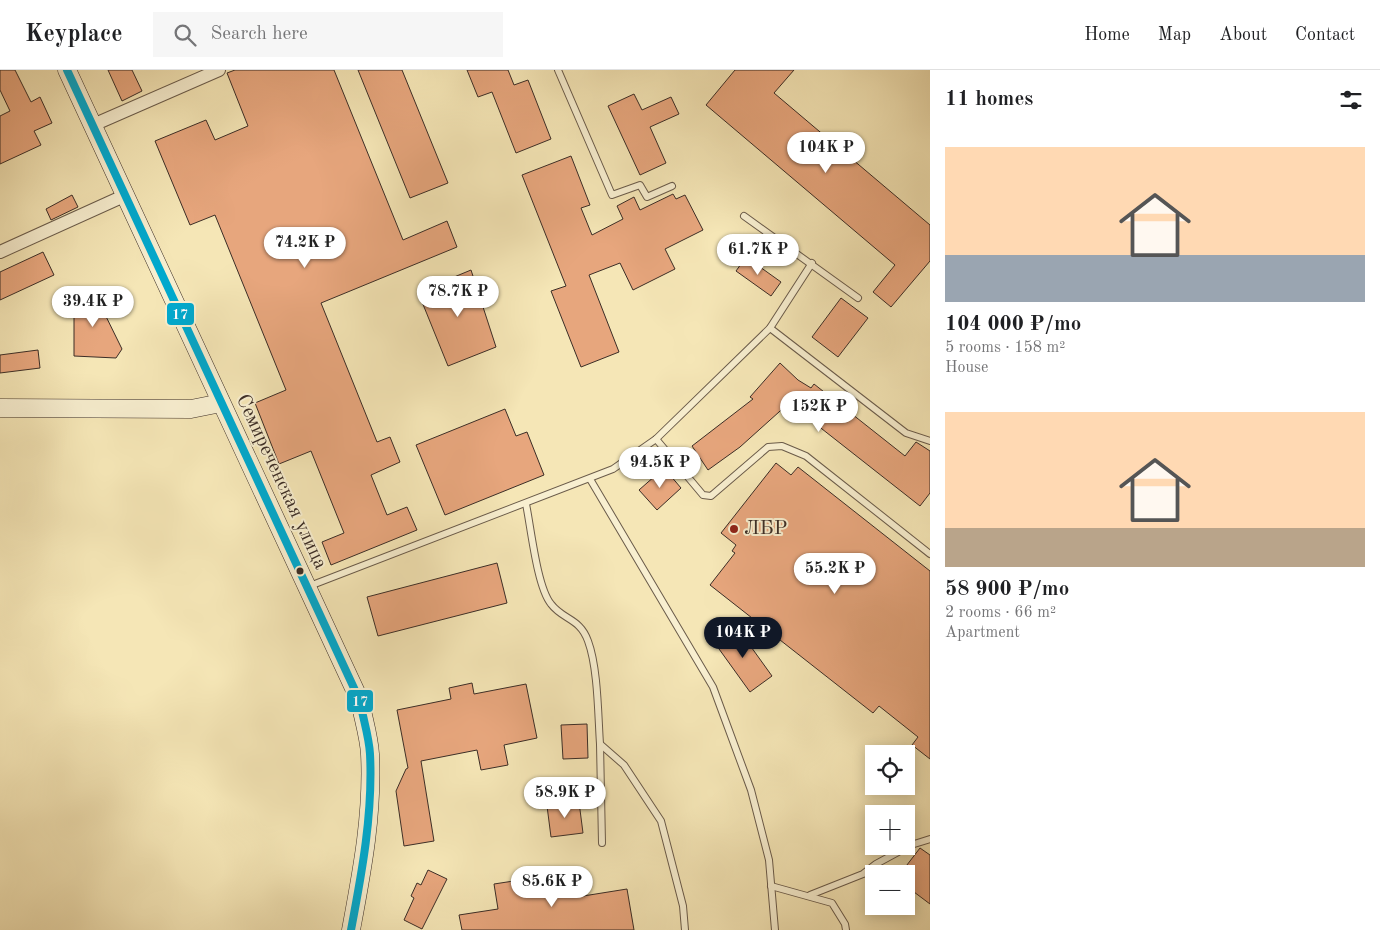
<!DOCTYPE html>
<meta charset="utf-8">
<style>
:root{--surface:#fff;--page:#f6f6f6;--text:#202124;--muted:#757577;--line:#e0e0e0;--accent:#111827}
body{margin:0;font-family:"Old Standard TT",serif;background:var(--page);color:var(--text);height:100vh;display:flex;flex-direction:column;font-size:19px;white-space:nowrap}
*{box-sizing:border-box;margin:0}
p{font-size:16px;color:var(--muted)}
.icon{flex:none;width:28px;height:28px;fill:none;stroke:currentColor;stroke-width:2;stroke-linecap:round;stroke-linejoin:round}
.map{position:relative;flex:1;overflow:hidden}
.side{display:flex;flex-direction:column;background:var(--surface);width:450px}
.side>*{flex:none}
.tools{position:absolute;left:865px;top:675px;display:grid;gap:10px}
.tools a{display:grid;place-items:center;width:50px;height:50px;border-radius:0px;background:var(--surface);box-shadow:0 2px 12px #0003;font-size:25px}
.price{position:absolute;translate:-50% -42px;padding:0 11px;border-radius:18px;background:#fff;color:#222;font-size:16px;line-height:32px;filter:drop-shadow(0 1px 2px #0008)}
.price::after{content:'';position:absolute;left:50%;top:30px;width:15px;height:11px;margin-left:-8px;background:inherit;clip-path:polygon(0 0,100% 0,50% 100%)}
.price.active{background:var(--accent);color:#fff}
ul{padding:0;list-style:none}
li{display:grid;align-content:center;gap:10px;height:265px;padding:0 15px}
li span{display:grid;place-items:center;height:155px;border-radius:0px;color:#555}
li>.icon{margin-inline-start:auto}
span .icon{width:90px;height:90px;fill:#fffc;stroke-width:1}
li b{font-size:21px}
h2{display:flex;justify-content:space-between;align-items:center;height:60px;padding:0 15px;font-size:21px}
header{display:flex;align-items:center;gap:30px;box-sizing:border-box;height:70px;padding:0 25px;background:var(--surface);border-bottom:1px solid var(--line)}
header strong{font-size:24px}
nav{display:flex;gap:28px;margin-inline-start:auto;font-size:18px}
.search{width:350px;height:45px;background:var(--page);display:flex;align-items:center;gap:12px;box-sizing:border-box;padding:0 18px;border-radius:0px;color:var(--muted);font-size:19px}
main{display:flex;flex:1;min-height:0}
.map>svg:first-child{display:block}
.building{fill:#e7a67d;stroke:#3b2d26}
.lines{fill:none;stroke-linecap:round;stroke-linejoin:round}
.lane-casing{stroke:#6a5b4a;stroke-width:8}
.street-casing{stroke:#6a5b4a;stroke-width:14}
.secondary-casing{stroke:#3b2d26;stroke-width:19}
.lane{stroke:#f8efd0;stroke-width:6}
.street{stroke:#f8efd0;stroke-width:12}
.secondary{stroke:#f8efd0;stroke-width:18}
.bus-1-casing{stroke:#f8efd0;stroke-width:11}
.bus-1{stroke:#00a9ce;stroke-width:8}
.poi-dot{fill:#8f2418;stroke:#f8efd0;stroke-width:2}
.bus-dot{fill:#3b2d26;stroke:#f8efd0;stroke-width:2}
.labels{text-anchor:middle;dominant-baseline:central;stroke-width:4;stroke-linejoin:round;paint-order:stroke}
.street-label{font-size:20px;fill:#3b2d26;stroke:#f8efd0}
.poi-label{font-size:20px;fill:#3b2d26;stroke:#f8efd0;text-anchor:start}
.line-badge{stroke:#f8efd0;stroke-width:2}
.badge-label{font-size:14px;text-anchor:middle;font-weight:bold;fill:#fff}
</style>
<header>
<strong>Keyplace</strong>
<div class="search"><svg class="icon" aria-label="search" viewBox="0 0 24 24"><circle cx="10" cy="10" r="6"/><path d="M15 15l6 6"/></svg>Search here</div>
<nav><a>Home</a><a>Map</a><a>About</a><a>Contact</a></nav>
</header>
<main>
<div class="map">
<svg width="930" height="860" viewBox="0 0 930 860">
<rect width="100%" height="100%" fill="#f5e6b6"/>
<filter id="stains"><feTurbulence type="fractalNoise" baseFrequency=".004" numOctaves="4"/><feColorMatrix values="0 0 0 0 .2 0 0 0 0 .09 0 0 0 0 .02 0 0 0 .5 -.17"/></filter>
<radialGradient id="worn" r=".72"><stop offset=".6" stop-color="#630" stop-opacity="0"/><stop offset="1" stop-color="#630" stop-opacity=".3"/></radialGradient>
<!-- building -->
<g class="building">
<path d="M0,0h15l16,32 9,-5 12,26 -18,8 7,14 -41,19v-48l10,-5 -10,-21z"/>
<path d="M108,0h24l10,21 -20,10z"/>
<path d="M235,0h99l69,170 44,-19 10,26 -136,56 56,139 13,-5 10,25 -29,13 16,40 20,-8 10,23 -86,35 -9,-23 22,-9 -33,-82 -32,13 -24,-61 31,-13 -71,-175 -25,10 -35,-84 51,-21 9,20 33,-14 -21,-53z"/>
<path d="M358,0h44l46,113 -38,15z"/>
<path d="M467,0h41l6,15 14,-5 23,59 -35,14 -24,-61 -14,5z"/>
<path d="M735,0h59l-20,23 156,132v36l-39,46 -18,-15 22,-27 -189,-160z"/>
<path d="M634,24l8,16 29,-13 8,17 -29,13 16,36 -26,12 -32,-69z"/>
<path d="M571,86l19,49 -9,3 11,27 31,-16 -6,-13 17,-9 6,13 33,-16 3,5 9,-4 18,35 -38,19 10,20 -42,21 -13,-27 -31,12 30,77 -38,15 -30,-76 15,-5 -44,-111z"/>
<path d="M72,125l6,12 -27,13 -5,-11z"/>
<path d="M43,182l11,23 -54,25v-28z"/>
<path d="M746,187l35,25 -10,14 -35,-25z"/>
<path d="M471,200l25,77 -48,19 -30,-74z"/>
<path d="M92,218l30,61 -6,9 -42,-2v-45l-6,-12z"/>
<path d="M841,228l27,20 -30,39 -26,-20z"/>
<path d="M38,280l2,18 -40,5v-18z"/>
<path d="M780,293l18,17 13,8 3,-4 91,72 11,-14 14,9v42l-10,13 -131,-103 -49,44 -32,23 -16,-24 61,-47 -3,-2z"/>
<path d="M505,339l11,27 11,-4 17,43 -99,40 -29,-70z"/>
<path d="M776,393l15,12 7,-8 132,104v188l-18,-14 6,-8 -39,-31 -6,7 -163,-128 25,-32 -3,-2 4,-6 -15,-12z"/>
<path d="M664,398l17,20 -24,22 -18,-20z"/>
<path d="M497,493l10,40 -129,33 -11,-39z"/>
<path d="M736,556l36,50 -22,16 -36,-50z"/>
<path d="M472,613l2,11 52,-10 11,54 -33,7 4,20 -27,5 -4,-20 -56,11 13,80 -30,5 -8,-55 10,-22 2,-1 -11,-58 54,-11 -2,-11z"/>
<path d="M587,654l1,34 -25,1 -2,-34z"/>
<path d="M579,732l4,31 -32,4 -4,-31z"/>
<path d="M920,778l10,7v49l-24,-18v-12h-6z"/>
<path d="M428,800l19,9 -25,50 -18,-9 10,-22 -3,-2 6,-13 4,2z"/>
<path d="M573,802l4,25 50,-8 7,41h-172l-3,-15 39,-6 -4,-25z"/>
</g>
<g class="lines">
<!-- lane casing -->
<g class="lane-casing">
<g id="lane">
<path d="M558,0l54,125 28,-10 7,12 25,-11"/>
<path d="M744,146l114,82"/>
<path d="M770,258l136,105 24,8"/>
<path d="M656,369l47,56 8,1 57,-49 14,-1 24,10 124,98"/>
<path d="M590,409l123,208 38,103 18,70 6,70"/>
<path d="M526,434c5,24 11,83 25,100 12,16 29,14 37,37 10,27 10,74 12,103l24,21 37,56 22,85 2,24"/>
<path d="M307,517l306,-118 43,-30 114,-111 42,-65"/>
<path d="M600,674l2,99"/>
<path d="M771,816l61,17 13,21 1,6"/>
<path d="M810,825l53,-21 13,-10 35,-19 19,-6"/>
</g>
</g>
<!-- street casing -->
<g class="street-casing">
<g id="street">
<path d="M93,55l126,-55"/>
<path d="M0,182l126,-57"/>
</g>
</g>
<!-- secondary casing -->
<g class="secondary-casing">
<g id="secondary">
<path d="M67,0l293,631c3,17 9,35 10,53 3,60 -8,117 -19,176"/>
<path d="M0,338l191,1 30,-6"/>
</g>
</g>
<!-- lane -->
<use href="#lane" class="lane"/>
<!-- street -->
<use href="#street" class="street"/>
<!-- secondary -->
<use href="#secondary" class="secondary"/>
<!-- bus-1 casing -->
<g class="bus-1-casing">
<path id="bus-1" d="M67,0l293,631c3,18 9,35 10,53 3,59 -8,118 -19,176"/>
</g>
<!-- bus-1 -->
<use href="#bus-1" class="bus-1"/>
</g>
<!-- markers -->
<circle class="poi-dot" cx="734" cy="459" r="5"/>
<circle class="bus-dot" cx="300" cy="501" r="4.5"/>
<g class="labels">
<!-- street labels -->
<g class="street-label">
<text transform="translate(281 412) rotate(65)">Семиреченская улица</text>
</g>
<!-- poi labels -->
<g class="poi-label">
<text x="744" y="459">ЛБР</text>
</g>
</g>
<g class="line-badge">
<rect x="166" y="232" width="29" height="24" rx="5" fill="#00a9ce"/>
<rect x="346" y="619" width="28" height="24" rx="5" fill="#00a9ce"/>
</g>
<g class="badge-label">
<text x="180" y="249">17</text>
<text x="360" y="636">17</text>
</g>
<rect width="100%" height="100%" filter="url(#stains)"/>
<rect width="100%" height="100%" fill="url(#worn)"/>
</svg>
<div class="tools">
<a><svg class="icon" aria-label="locate" viewBox="0 0 24 24"><circle cx="12" cy="12" r="6"/><path d="M12 2v4M12 18v4M2 12h4M18 12h4"/></svg></a>
<a>+</a>
<a>−</a>
</div>
<b class="price" style="left:826px;top:104px">104K ₽</b>
<b class="price" style="left:305px;top:199px">74.2K ₽</b>
<b class="price" style="left:758px;top:206px">61.7K ₽</b>
<b class="price" style="left:458px;top:248px">78.7K ₽</b>
<b class="price" style="left:93px;top:258px">39.4K ₽</b>
<b class="price" style="left:819px;top:363px">152K ₽</b>
<b class="price" style="left:660px;top:419px">94.5K ₽</b>
<b class="price" style="left:835px;top:525px">55.2K ₽</b>
<b class="price active" style="left:743px;top:589px">104K ₽</b>
<b class="price" style="left:565px;top:749px">58.9K ₽</b>
<b class="price" style="left:552px;top:838px">85.6K ₽</b>
</div>
<section class="side">
<h2>11 homes<svg class="icon" aria-label="filters" viewBox="0 0 24 24"><path d="M4 7h16M4 17h16"/><circle cx="9" cy="7" r="2"/><circle cx="15" cy="17" r="2"/></svg></h2>
<ul>
<li><span style="background:linear-gradient(#ffd9b3 70%,#9aa5b1 0)"><svg class="icon" aria-label="home" viewBox="0 0 24 24"><path d="M3 11l9-7 9 7M6 9v11h12V9"/></svg></span><div><b>104 000 ₽/mo</b><p>5 rooms · 158 m²</p><p>House</p></div></li>
<li><span style="background:linear-gradient(#ffd9b3 75%,#b9a48a 0)"><svg class="icon" aria-label="home" viewBox="0 0 24 24"><path d="M3 11l9-7 9 7M6 9v11h12V9"/></svg></span><div><b>58 900 ₽/mo</b><p>2 rooms · 66 m²</p><p>Apartment</p></div></li>
</ul>
</section>
</main>
